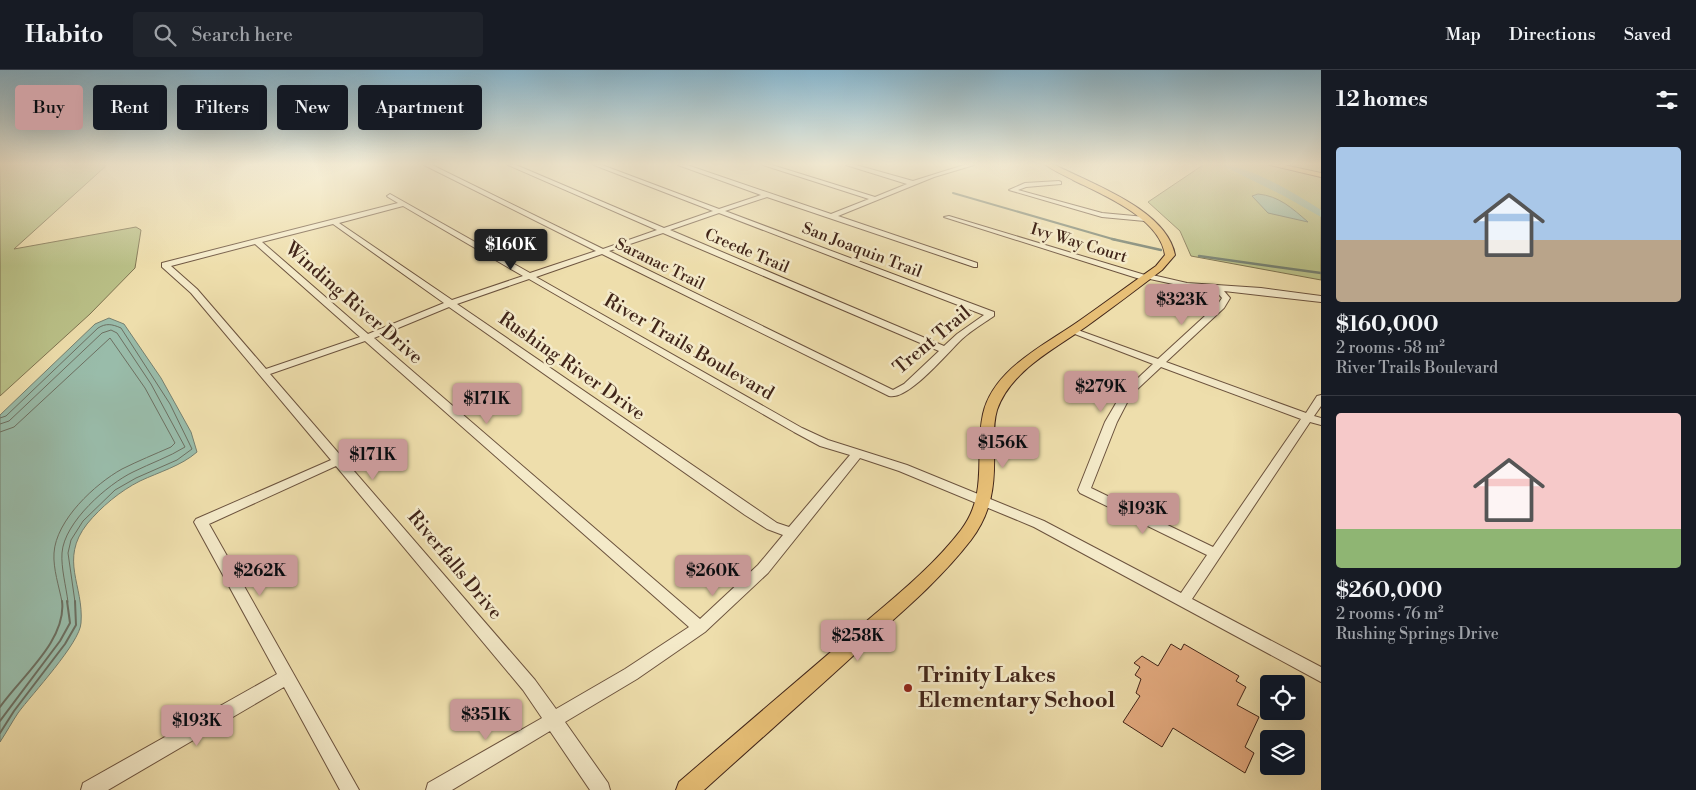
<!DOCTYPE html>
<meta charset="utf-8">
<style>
:root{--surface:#171b24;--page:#20242c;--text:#f1f3f6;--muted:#9ea1a6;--line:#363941;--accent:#c59692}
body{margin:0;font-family:"Libre Bodoni",serif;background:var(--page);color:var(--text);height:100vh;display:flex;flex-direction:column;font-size:19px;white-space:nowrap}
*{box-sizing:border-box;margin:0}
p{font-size:16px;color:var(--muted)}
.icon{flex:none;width:28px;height:28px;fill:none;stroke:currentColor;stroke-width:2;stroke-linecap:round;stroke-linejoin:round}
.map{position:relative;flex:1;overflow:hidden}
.sheet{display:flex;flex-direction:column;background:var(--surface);width:375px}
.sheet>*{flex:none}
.top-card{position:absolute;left:15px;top:15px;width:475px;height:45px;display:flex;gap:10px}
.fabs{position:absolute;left:1260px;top:605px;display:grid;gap:10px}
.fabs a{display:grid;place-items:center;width:45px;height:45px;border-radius:5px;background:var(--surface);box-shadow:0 5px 20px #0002;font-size:25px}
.price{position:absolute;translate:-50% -42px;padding:0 11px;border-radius:5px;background:var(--accent);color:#111;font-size:16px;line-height:32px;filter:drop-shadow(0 1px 2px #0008)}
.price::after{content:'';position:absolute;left:50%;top:30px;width:15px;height:11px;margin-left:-8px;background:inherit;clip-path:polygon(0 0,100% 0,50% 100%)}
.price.active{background:#222;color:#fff}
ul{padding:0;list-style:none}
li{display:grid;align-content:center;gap:10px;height:265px;padding:0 15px}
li+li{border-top:1px solid var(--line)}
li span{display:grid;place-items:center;height:155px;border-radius:5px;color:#555}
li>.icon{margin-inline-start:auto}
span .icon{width:90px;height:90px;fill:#fffc;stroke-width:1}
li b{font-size:21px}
h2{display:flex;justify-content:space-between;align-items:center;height:60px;padding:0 15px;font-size:21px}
.tag{padding:0 18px;border-radius:5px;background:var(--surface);box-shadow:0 5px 20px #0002;font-size:18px;line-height:45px}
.tag.active{background:var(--accent);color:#111}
header{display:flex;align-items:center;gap:30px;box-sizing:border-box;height:70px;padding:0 25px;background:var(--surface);border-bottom:1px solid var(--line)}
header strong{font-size:24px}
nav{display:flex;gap:28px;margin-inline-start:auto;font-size:18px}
.search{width:350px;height:45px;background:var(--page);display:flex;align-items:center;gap:12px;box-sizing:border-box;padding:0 18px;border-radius:5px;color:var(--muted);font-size:19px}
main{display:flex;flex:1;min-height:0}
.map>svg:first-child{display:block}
.green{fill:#bac188;stroke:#7e7350}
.water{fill:#99bcaa;stroke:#768070}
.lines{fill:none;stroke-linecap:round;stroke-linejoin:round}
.shore-far1{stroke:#6d7062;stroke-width:1}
.shore{stroke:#6d7062;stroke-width:2}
.stream-far1{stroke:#768070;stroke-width:2}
.stream{stroke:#768070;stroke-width:2.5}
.river{fill:#99bcaa;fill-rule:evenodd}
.building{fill:#e5ac81;stroke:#412519}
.minor-casing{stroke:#6c533e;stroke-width:2}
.major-casing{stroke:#412519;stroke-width:2}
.minor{fill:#f4eac9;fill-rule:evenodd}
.major{fill:#e7bf76;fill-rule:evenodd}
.poi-dot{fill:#8f2418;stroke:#f4eac9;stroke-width:2}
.labels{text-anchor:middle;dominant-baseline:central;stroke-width:5;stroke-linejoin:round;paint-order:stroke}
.far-street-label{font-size:16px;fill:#412519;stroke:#f4eac9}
.street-label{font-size:19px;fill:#412519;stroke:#f4eac9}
.near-poi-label{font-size:22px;font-weight:bold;fill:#412519;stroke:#f4eac9;text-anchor:start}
</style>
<header>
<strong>Habito</strong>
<div class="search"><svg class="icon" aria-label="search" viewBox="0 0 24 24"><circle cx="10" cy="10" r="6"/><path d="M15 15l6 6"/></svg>Search here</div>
<nav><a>Map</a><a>Directions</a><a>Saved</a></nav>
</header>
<main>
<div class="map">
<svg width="1321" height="720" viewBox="0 0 1321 720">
<rect width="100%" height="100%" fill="#eedeac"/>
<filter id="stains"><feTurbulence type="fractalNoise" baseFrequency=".004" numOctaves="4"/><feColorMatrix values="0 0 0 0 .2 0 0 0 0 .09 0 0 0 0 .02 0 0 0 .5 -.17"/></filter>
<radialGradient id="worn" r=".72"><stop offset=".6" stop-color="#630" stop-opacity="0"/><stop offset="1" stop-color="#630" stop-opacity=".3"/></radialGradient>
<!-- green -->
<g class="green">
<path d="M0,95h107l-93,84 122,-22 5,3 -6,38 -45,46 -90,82z"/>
<path d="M1203,95h118v115l-130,-24 -11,-25 -32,-29z"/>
</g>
<!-- water -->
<g class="water">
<path d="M1258,124c21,2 34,14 50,28l-40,-9 -16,-17z"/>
<path d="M109,248l15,6 37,54 30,54 6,20c-16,14 -38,20 -57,29 -20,10 -39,26 -53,43 -28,36 -3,61 -6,99 -1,20 -49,71 -63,90 -6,9 -12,20 -18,29v-327l95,-91z"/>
</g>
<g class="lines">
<!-- shore-far1 -->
<g class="shore-far1">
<path d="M0,348l6,-2 92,-88c8,-5 14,-4 23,0l49,76 22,45 -15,11 -41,18 -21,12 -32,31 -12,19 -3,13 7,49"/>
<path d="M0,354l9,-3 93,-88 9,-3 6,3 34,51 34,63c-16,10 -34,16 -52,25 -25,12 -69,50 -71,81 -1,15 4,33 6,49"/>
<path d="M0,362l14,-5 96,-89 35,50 30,55 -4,4c-16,7 -33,14 -49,22 -27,15 -66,51 -68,84 -1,16 5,33 8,49"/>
</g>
<!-- shore -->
<g class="shore">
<path d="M0,637c21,-30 67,-67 62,-106"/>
<path d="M0,651l60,-80 10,-18 -3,-22"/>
<path d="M0,663l14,-22 51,-67 11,-19 -1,-24"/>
</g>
<!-- stream-far1 -->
<path class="stream-far1" d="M953,123l163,47"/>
<!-- stream -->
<g class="stream">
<path d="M1112,169l49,11"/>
<path d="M1199,186l122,17"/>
</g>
<!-- river -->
<path class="river" d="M1221,95c28,0 76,30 100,45v7l-37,-21z"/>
</g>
<!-- building -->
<path class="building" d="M1171,574l10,6 3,-6 55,32 -3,5 10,6 -9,18 22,12 -14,30 9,6 -9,20 -72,-45 -11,19 -39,-25 17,-26 -4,-3 5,-14 -6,-4 5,-8 -6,-4 8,-7 16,10z"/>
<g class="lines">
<!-- minor casing -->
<g class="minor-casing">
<g id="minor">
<path d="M424,95h8l171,84 54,-19 -149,-65h8l148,63 49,-17 -119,-46h8l117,44 42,-14 -83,-30h9l144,49 38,-15 -106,-34h9l103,32 32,-13 -61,-19h10l57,16 51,-16h10l-40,12 -96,39 139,47v4h-3l-207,-70 -42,14 269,101v4c-10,7 -22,14 -32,23 -14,13 -54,62 -73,57l-287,-142 -66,23 266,151 26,12 79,25 137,56 137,72 26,-38 -127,-62 -2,-3 27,-68 17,-29 31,-29 -86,-33 2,-2h6l83,30 60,-55 4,-6 -7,-8 -28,-3 -37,-8 -7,1 -199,-63 5,-1 196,59 3,-1 39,9 74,5 60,8v6l-97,-11 6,7 -6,10 -58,54 140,51 11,-17 4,-1v11l-7,10 7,2v7l-11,-3 -118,177 129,68v15l-287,-155 -135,-56 -39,-13 -92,115 -63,59 -68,47 -72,43 43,61 2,7h-20l-40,-59 -98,59h-26l2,-7 114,-65 -19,-28 -187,-224 -127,58 150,266h-19l-56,-103 -176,103h-27l2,-7 194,-109 -83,-152 2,-3 135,-59 -140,-167 -29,-26v-4l236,-60 -10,-6 -1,-1 3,-2 140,79 66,-22zM403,136l120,70 -71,24 -113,-77zM719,143l265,102 -27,19 -13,12 -274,-116zM333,154l111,79 -76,31 -106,-92zM663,163l276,118 -35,33 -11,6 -284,-139zM255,174l105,93 -94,32 -69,-80 -26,-23zM529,209l265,153 26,14 30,9 -61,72 -12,-4 -320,-219zM449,237l296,208 22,14 16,6 -25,30 -58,54 -326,-281zM365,271l324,286 -64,42 -69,40 -21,-29 -265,-306zM1161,297l140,52 -88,128 -122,-59 26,-66 14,-27z"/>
<path d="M1059,111l2,1v2l-35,3 -8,3 84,23 43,4 3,2 -3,2 -43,-4 -93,-27 16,-7z"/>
</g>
</g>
<!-- major casing -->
<g class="major-casing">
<g id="major">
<path d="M1046,95h9c37,19 112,45 120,90l-13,15c-25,19 -50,38 -75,56 -32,23 -76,44 -90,84 -4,13 -3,28 -3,41 1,34 -2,61 -23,89 -30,39 -68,71 -104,103 -54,50 -109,98 -163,147h-28l3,-8c58,-50 117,-100 175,-150 37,-32 77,-63 107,-102 28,-37 13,-75 22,-116 10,-45 62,-69 96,-93 26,-18 51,-37 77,-55l9,-11c-5,-37 -62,-60 -92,-75 -9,-5 -19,-9 -27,-15z"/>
<path d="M1270,95h14l37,8v4z"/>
</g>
</g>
<!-- minor -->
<use href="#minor" class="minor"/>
<!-- major -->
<use href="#major" class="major"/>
</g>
<!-- sky -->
<linearGradient id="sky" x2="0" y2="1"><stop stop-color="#88b7cf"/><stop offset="0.48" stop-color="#f7f0da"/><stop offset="1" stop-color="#f7f0da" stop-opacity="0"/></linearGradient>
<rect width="1321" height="196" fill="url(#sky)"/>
<!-- markers -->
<circle class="poi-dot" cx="908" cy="618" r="5"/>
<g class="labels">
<!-- far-street labels -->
<g class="far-street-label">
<text transform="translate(1079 173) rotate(17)">Ivy Way Court</text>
<text transform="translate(862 180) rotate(21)">San Joaquin Trail</text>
<text transform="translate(747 181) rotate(23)">Creede Trail</text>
<text transform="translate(660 194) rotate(26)">Saranac Trail</text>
</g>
<!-- street labels -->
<g class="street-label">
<text transform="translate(354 233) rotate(41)">Winding River Drive</text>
<text transform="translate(932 270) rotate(-40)">Trent Trail</text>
<text transform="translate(689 277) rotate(30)">River Trails Boulevard</text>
<text transform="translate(572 296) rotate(35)">Rushing River Drive</text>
<text transform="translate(455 495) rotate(50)">Riverfalls Drive</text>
</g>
<!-- near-poi labels -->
<g class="near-poi-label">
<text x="918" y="605">Trinity Lakes<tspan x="918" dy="25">Elementary School</tspan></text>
</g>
</g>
<rect width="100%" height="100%" filter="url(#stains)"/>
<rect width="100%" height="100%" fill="url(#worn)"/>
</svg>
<div class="fabs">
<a><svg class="icon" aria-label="locate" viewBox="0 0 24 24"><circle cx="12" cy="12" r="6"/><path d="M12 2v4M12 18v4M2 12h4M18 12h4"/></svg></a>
<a><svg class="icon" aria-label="layers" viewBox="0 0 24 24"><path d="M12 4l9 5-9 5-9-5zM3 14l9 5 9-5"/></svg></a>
</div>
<b class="price active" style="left:511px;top:201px">$160K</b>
<b class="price" style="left:1182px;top:256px">$323K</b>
<b class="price" style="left:1101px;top:343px">$279K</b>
<b class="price" style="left:487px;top:355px">$171K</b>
<b class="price" style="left:1003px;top:399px">$156K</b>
<b class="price" style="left:373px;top:411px">$171K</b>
<b class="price" style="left:1143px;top:465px">$193K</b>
<b class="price" style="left:260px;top:527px">$262K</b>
<b class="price" style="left:713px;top:527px">$260K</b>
<b class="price" style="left:858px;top:592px">$258K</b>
<b class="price" style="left:486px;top:671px">$351K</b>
<b class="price" style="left:197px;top:677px">$193K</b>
<div class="top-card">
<a class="tag active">Buy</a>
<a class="tag">Rent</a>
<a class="tag">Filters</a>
<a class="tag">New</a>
<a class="tag">Apartment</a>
</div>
</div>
<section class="sheet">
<h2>12 homes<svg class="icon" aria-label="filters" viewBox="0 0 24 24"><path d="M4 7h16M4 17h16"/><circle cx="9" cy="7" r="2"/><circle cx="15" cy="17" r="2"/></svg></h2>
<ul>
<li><span style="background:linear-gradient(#a9c7e8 60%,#b9a48a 0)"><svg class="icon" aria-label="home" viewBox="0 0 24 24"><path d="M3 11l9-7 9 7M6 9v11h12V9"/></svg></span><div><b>$160,000</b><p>2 rooms · 58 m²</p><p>River Trails Boulevard</p></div></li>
<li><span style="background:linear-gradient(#f6c9c9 75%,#8fb573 0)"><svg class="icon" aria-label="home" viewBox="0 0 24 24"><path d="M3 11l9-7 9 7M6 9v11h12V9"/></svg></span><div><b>$260,000</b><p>2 rooms · 76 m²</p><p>Rushing Springs Drive</p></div></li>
</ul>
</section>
</main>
